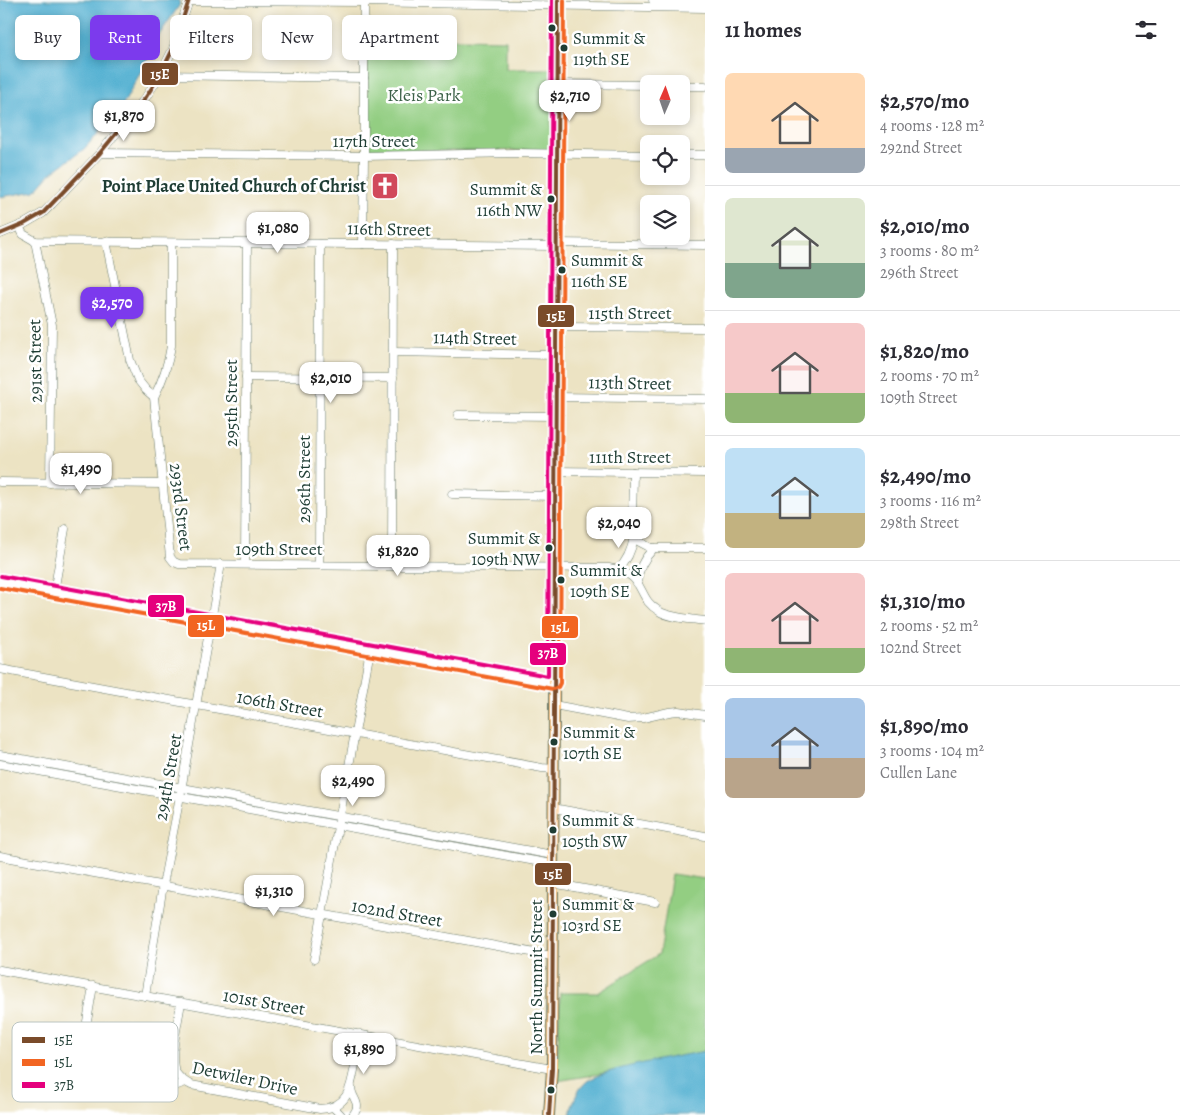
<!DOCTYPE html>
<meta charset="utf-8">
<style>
:root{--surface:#fff;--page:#f7f7f7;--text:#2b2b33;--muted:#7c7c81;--line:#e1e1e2;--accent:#7c3aed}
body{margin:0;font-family:Alegreya,serif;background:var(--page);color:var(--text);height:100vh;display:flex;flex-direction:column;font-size:19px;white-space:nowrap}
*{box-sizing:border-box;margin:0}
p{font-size:16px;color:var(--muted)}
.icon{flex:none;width:28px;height:28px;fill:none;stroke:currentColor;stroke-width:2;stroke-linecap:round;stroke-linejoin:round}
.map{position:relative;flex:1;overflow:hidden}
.drawer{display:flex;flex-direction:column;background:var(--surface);width:475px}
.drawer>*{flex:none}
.guide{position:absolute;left:15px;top:15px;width:475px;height:45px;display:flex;gap:10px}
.needle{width:32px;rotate:2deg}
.fabs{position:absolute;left:640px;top:75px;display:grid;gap:10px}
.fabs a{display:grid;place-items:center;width:50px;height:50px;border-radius:8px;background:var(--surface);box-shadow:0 2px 8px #0003;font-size:25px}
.price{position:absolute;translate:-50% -42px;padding:0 11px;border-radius:10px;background:#fff;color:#222;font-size:16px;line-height:32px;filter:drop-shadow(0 1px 2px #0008)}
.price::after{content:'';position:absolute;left:50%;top:30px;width:15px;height:11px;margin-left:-8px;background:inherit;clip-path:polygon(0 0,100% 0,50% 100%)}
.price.current{background:var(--accent);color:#fff}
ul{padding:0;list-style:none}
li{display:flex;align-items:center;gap:15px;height:125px;padding:0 20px}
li+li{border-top:1px solid var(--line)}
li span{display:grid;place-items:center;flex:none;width:140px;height:100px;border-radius:8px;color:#555}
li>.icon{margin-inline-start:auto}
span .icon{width:60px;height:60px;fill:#fffc;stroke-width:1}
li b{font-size:21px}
h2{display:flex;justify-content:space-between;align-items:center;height:60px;padding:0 20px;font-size:21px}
.pill{padding:0 18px;border-radius:8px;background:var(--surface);box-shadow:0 2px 8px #0003;font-size:18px;line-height:45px}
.pill.current{background:var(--accent);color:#fff}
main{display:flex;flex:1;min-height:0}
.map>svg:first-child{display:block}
.park{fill:#93ce82;stroke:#59865b}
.water{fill:#53b0d1;stroke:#397682}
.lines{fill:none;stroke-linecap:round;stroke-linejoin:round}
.minor-casing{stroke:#677766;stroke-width:9}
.major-casing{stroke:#677766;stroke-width:12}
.minor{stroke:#fff;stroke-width:8}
.major{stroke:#febc70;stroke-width:10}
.bus-1-casing{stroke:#fff;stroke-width:8}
.bus-2-casing{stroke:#fff;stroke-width:8}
.bus-3-casing{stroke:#fff;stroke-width:8}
.bus-1{stroke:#7a4b2a;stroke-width:4}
.bus-2{stroke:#f26522;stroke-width:4}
.bus-3{stroke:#e5007d;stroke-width:4}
.bus-dot{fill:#1f3d34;stroke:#fff;stroke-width:2}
.labels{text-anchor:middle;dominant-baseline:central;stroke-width:5;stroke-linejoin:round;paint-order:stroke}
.bus-label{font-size:17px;fill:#1f3d34;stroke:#fff;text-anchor:start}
.park-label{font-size:18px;fill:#3c6148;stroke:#fff}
.street-label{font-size:18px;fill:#1f3d34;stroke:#fff}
.poi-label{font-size:18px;font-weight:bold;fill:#1f3d34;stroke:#fff;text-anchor:end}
.key{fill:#fff;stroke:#bcc5c2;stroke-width:1}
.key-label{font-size:14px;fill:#1f3d34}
.line-badge{stroke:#fff;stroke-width:2}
.badge-label{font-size:14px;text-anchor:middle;font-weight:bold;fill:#fff}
</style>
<main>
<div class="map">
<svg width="705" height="1115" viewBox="0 0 705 1115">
<rect width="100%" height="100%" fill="#fff"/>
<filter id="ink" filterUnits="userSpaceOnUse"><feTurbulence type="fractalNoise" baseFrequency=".02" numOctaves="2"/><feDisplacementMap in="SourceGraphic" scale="10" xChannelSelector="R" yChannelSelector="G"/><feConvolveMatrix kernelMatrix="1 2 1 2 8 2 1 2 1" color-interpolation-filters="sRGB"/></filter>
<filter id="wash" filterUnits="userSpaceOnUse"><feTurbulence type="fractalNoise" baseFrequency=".0096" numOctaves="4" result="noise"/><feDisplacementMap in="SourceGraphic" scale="20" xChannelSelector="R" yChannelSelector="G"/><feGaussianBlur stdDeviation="1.12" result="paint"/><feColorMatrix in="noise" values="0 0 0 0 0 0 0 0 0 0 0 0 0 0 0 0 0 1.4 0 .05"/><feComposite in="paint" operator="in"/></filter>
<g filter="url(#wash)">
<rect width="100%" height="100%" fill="#ece3c3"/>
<!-- park -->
<g class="park">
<path d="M368,37l138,3v29h45v81l-184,2z"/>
<path d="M672,874l33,5v172l-69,14 -37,9 -42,7 3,-88h38l61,-39z"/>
</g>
<!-- water -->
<g class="water">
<path d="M0,0h180l-1,6 -28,41 -4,13 -25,47 -38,42 -34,25 -15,17 -35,6z"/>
<path d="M705,1051v64h-135c2,-10 6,-23 14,-31 12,-15 98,-28 121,-33z"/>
</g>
</g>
<g filter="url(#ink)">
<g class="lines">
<!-- minor casing -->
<g class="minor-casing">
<g id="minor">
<path d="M653,0l52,1"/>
<path d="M188,1l176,1 341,6"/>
<path d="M160,75l204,3"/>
<path d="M558,84l91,1"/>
<path d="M681,86h24"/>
<path d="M100,153l264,3 152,-3 133,2"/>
<path d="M681,155h24"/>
<path d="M19,226l4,8 12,7 521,5"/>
<path d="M0,234l24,-10 19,-11 9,-9 48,-51 46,-56 14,-22 13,-26 16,-49"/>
<path d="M35,241l17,84 -2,158"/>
<path d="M106,241l24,119 8,20 8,10 8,7"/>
<path d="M171,243v103c-3,20 -8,34 -17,51l16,160 4,5 5,2 430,4c8,1 21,5 27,13 9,13 8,21 23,30 10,7 34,8 46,10"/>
<path d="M556,243l149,2"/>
<path d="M363,244l1,-88v-156"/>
<path d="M556,327l149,1"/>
<path d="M393,352l163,3"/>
<path d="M246,377l147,1"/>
<path d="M555,397l150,2"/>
<path d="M458,415l97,1"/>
<path d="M555,471l150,2"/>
<path d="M633,472l-1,54 2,11 4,4 13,7h54"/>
<path d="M0,482l163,2"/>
<path d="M452,494l103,2"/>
<path d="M245,564l2,-321"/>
<path d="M319,565l1,-321"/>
<path d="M392,565l1,-321"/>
<path d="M618,570c9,-9 14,-21 16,-33"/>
<path d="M0,582l554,101"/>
<path d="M637,583c1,-14 7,-25 17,-35"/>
<path d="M54,592l11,-63"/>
<path d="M0,669l542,99 12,1"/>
<path d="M554,705l74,14 15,-1 26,-6 9,-1 27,4"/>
<path d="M0,755l553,100"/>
<path d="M0,764l552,100"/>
<path d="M553,808l152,28"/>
<path d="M0,856l552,100"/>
<path d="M552,883l103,19"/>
<path d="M314,959l56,-309"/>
<path d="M0,970l552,99"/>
<path d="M145,996l18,-111 17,-89 41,-232"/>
<path d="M181,1002c-2,17 -13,57 -5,71 4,6 9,9 15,12l129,24c28,-1 31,-21 35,-44 1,-10 3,-20 5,-31"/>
<circle cx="80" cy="1058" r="7"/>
<path d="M82,1051l11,-65"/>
<path d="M172,1064c-6,6 -8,11 -3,20 6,3 10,1 15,-2"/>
<path d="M351,1087c0,12 12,16 2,28"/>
<path d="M333,1107l8,8"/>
</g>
</g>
<!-- major casing -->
<g class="major-casing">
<path id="major" d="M549,1115l3,-46 6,-1069"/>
</g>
<!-- minor -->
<use href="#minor" class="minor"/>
<!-- major -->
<use href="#major" class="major"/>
<!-- bus-1 casing -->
<g class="bus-1-casing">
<g id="bus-1">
<path d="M0,234l24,-10 19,-11 57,-60 46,-56 14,-22 13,-26 16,-49"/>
<path d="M549,1115l3,-46 6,-1069"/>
</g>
</g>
<!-- bus-2 casing -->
<g class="bus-2-casing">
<path id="bus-2" d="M0,588l553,101 5,-2 2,-4 4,-683"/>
</g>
<!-- bus-3 casing -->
<g class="bus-3-casing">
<path id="bus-3" d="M1,576l547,100 4,-676"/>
</g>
<!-- bus-1 -->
<use href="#bus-1" class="bus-1"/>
<!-- bus-2 -->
<use href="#bus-2" class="bus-2"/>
<!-- bus-3 -->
<use href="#bus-3" class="bus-3"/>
</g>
</g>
<!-- icons -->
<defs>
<g id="church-square" transform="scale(1.4375)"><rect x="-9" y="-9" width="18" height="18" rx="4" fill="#d1495b" stroke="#fff"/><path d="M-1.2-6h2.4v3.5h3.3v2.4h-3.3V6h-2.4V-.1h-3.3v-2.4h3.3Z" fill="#fff"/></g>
</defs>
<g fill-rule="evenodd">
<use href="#church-square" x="385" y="186"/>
</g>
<!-- markers -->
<g class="bus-dot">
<circle cx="552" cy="28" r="4.5"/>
<circle cx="564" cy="48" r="4.5"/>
<circle cx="551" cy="199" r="4.5"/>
<circle cx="562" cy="270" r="4.5"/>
<circle cx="549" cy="548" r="4.5"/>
<circle cx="561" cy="580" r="4.5"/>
<circle cx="554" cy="742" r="4.5"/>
<circle cx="553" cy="830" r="4.5"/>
<circle cx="553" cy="914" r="4.5"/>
<circle cx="551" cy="1090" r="4.5"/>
</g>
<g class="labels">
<!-- bus labels -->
<g class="bus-label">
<text x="573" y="38">Summit &amp;<tspan x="573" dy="21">119th SE</tspan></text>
<text x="542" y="189" text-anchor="end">Summit &amp;<tspan x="542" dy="21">116th NW</tspan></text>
<text x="571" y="260">Summit &amp;<tspan x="571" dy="21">116th SE</tspan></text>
<text x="540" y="538" text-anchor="end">Summit &amp;<tspan x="540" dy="21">109th NW</tspan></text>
<text x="570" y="570">Summit &amp;<tspan x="570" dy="21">109th SE</tspan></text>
<text x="563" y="732">Summit &amp;<tspan x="563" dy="21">107th SE</tspan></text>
<text x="562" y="820">Summit &amp;<tspan x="562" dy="21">105th SW</tspan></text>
<text x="562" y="904">Summit &amp;<tspan x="562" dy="21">103rd SE</tspan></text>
</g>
<!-- park labels -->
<g class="park-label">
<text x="424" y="95">Kleis Park</text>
</g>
<!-- street labels -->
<g class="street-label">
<text x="374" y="141">117th Street</text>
<text transform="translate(389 229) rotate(1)">116th Street</text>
<text x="630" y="313">115th Street</text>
<text transform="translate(475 338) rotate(1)">114th Street</text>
<text transform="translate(35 361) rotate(-91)">291st Street</text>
<text transform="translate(630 383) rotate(1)">113th Street</text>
<text transform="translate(231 403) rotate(-90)">295th Street</text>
<text x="630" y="457">111th Street</text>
<text transform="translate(304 479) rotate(-90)">296th Street</text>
<text transform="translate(181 507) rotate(83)">293rd Street</text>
<text x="279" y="549">109th Street</text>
<text transform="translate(280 704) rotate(10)">106th Street</text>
<text transform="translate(168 777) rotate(-80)">294th Street</text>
<text transform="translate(397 913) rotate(10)">102nd Street</text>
<text transform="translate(536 977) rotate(-90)">North Summit Street</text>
<text transform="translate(264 1002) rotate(10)">101st Street</text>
<text transform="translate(245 1078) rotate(12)">Detwiler Drive</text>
</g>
<!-- poi labels -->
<g class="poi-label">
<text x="366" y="186">Point Place United Church of Christ</text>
</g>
</g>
<!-- legend -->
<rect x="12" y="1022" width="166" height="80" rx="8" class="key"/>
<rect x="22" y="1037" width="23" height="6" fill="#7a4b2a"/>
<rect x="22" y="1059" width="23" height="7" fill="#f26522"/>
<rect x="22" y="1082" width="23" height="6" fill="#e5007d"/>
<g class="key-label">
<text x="54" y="1045">15E</text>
<text x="54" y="1067">15L</text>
<text x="54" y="1090">37B</text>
</g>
<g class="line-badge">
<rect x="141" y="62" width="38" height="24" rx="5" fill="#7a4b2a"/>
<rect x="537" y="304" width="38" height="24" rx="5" fill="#7a4b2a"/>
<rect x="147" y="594" width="38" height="24" rx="5" fill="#e5007d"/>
<rect x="187" y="614" width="38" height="24" rx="5" fill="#f26522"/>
<rect x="541" y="615" width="38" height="24" rx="5" fill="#f26522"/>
<rect x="529" y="642" width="38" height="24" rx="5" fill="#e5007d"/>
<rect x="534" y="862" width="38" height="24" rx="5" fill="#7a4b2a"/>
</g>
<g class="badge-label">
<text x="160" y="79">15E</text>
<text x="556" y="321">15E</text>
<text x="166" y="611">37B</text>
<text x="206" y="630">15L</text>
<text x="560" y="632">15L</text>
<text x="548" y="658">37B</text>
<text x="553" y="879">15E</text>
</g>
</svg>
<div class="fabs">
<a><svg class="needle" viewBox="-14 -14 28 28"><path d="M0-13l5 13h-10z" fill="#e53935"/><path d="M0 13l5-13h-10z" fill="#7c7c81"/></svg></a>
<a><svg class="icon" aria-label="locate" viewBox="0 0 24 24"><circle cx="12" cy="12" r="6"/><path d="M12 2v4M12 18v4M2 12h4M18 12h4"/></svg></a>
<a><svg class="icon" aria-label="layers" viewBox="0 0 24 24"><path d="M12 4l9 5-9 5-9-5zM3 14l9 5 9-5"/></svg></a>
</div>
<b class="price" style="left:570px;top:122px">$2,710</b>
<b class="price" style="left:124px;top:142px">$1,870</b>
<b class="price" style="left:278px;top:254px">$1,080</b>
<b class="price current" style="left:112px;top:329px">$2,570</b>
<b class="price" style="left:331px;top:404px">$2,010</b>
<b class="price" style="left:81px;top:495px">$1,490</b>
<b class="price" style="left:619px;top:549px">$2,040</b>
<b class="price" style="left:398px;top:577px">$1,820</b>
<b class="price" style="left:353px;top:807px">$2,490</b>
<b class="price" style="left:274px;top:917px">$1,310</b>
<b class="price" style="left:364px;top:1075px">$1,890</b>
<div class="guide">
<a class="pill">Buy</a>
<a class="pill current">Rent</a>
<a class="pill">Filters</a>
<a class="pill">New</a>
<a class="pill">Apartment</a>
</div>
</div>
<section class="drawer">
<h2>11 homes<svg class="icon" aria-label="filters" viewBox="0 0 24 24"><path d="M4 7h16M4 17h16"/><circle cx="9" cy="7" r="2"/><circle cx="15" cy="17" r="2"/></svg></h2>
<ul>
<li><span style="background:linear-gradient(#ffd9b3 75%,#9aa5b1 0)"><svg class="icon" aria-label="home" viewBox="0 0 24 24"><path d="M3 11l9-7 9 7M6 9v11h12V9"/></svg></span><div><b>$2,570/mo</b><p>4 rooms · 128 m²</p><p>292nd Street</p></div></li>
<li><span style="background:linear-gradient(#dfe7d0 65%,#7fa58c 0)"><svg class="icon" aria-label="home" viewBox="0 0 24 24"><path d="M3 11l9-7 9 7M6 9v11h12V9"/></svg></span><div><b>$2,010/mo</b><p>3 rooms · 80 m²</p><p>296th Street</p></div></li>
<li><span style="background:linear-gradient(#f6c9c9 70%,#8fb573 0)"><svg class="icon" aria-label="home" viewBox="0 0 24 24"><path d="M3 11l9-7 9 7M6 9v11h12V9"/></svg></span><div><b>$1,820/mo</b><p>2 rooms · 70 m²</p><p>109th Street</p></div></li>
<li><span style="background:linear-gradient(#bfe0f5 65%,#c2b280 0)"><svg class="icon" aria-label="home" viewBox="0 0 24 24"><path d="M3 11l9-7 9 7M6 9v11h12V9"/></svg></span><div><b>$2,490/mo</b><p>3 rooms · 116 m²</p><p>298th Street</p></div></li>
<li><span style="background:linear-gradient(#f6c9c9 75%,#8fb573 0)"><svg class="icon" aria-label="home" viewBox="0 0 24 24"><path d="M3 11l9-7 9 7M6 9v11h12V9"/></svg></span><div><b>$1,310/mo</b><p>2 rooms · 52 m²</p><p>102nd Street</p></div></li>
<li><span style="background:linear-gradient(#a9c7e8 60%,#b9a48a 0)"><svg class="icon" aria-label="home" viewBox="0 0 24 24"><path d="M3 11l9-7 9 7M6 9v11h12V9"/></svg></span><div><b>$1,890/mo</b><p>3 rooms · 104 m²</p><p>Cullen Lane</p></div></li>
</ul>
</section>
</main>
